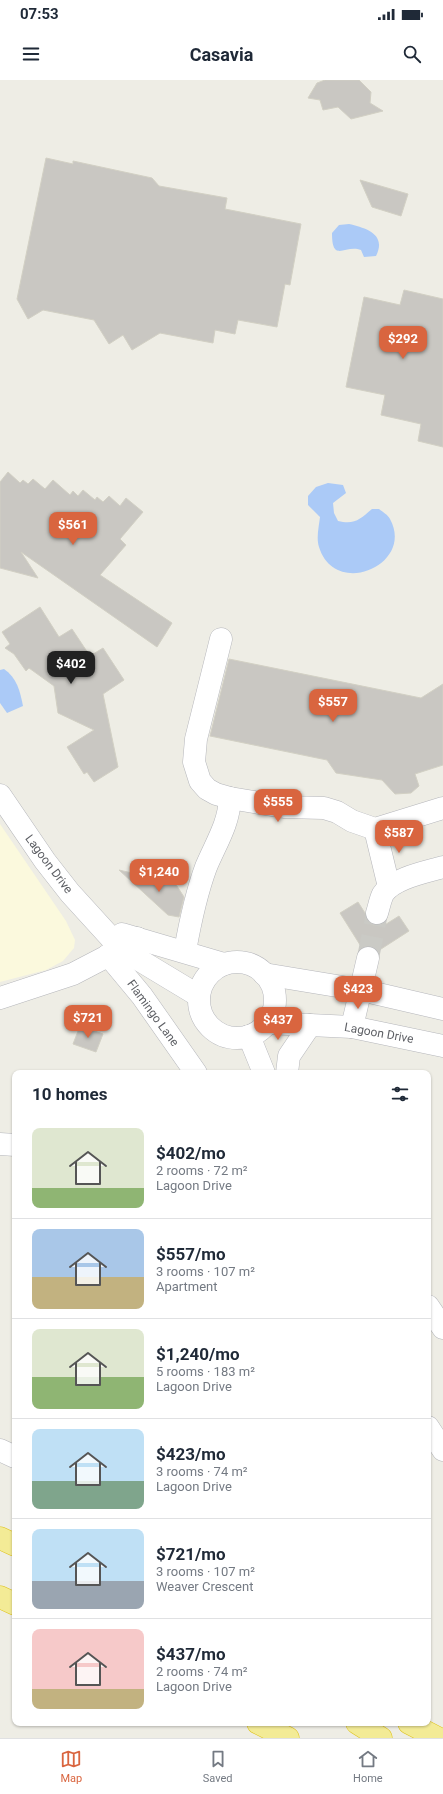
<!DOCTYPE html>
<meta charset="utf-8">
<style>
:root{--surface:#fff;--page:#f6f6f7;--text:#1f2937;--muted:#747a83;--line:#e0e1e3;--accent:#d9653f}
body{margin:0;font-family:Roboto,sans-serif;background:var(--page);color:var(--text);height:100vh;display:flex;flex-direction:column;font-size:15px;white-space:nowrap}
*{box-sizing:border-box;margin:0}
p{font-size:13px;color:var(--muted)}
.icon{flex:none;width:22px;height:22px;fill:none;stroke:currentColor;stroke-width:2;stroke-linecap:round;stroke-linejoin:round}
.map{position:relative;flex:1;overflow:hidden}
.details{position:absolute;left:12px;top:990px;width:419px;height:656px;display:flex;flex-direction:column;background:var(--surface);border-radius:8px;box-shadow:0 1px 3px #0004}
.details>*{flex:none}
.price{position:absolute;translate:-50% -34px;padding:0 9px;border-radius:8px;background:var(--accent);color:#fff;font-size:13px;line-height:26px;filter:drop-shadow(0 1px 2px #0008)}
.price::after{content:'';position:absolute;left:50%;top:24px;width:12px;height:9px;margin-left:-6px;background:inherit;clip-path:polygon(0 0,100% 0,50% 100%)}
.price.selected{background:#222;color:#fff}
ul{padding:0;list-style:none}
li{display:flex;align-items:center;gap:12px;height:100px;padding:0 20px}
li+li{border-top:1px solid var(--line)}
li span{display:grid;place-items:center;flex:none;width:112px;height:80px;border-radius:8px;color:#555}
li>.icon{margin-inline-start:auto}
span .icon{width:48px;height:48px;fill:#fffc;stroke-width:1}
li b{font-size:17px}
h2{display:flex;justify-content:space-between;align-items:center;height:48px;padding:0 20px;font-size:17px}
.status{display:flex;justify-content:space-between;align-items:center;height:28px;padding:0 20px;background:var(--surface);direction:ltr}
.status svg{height:11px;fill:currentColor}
header{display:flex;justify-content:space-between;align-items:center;height:52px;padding:0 20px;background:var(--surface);font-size:18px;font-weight:700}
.tab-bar{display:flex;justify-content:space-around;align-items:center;height:56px;border-top:1px solid var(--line);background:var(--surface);font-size:11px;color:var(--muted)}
.tab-bar a{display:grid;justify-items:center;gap:2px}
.tab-bar .selected{color:var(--accent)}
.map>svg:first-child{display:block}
.commercial{fill:#fbf9dd}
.water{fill:#abcaf7}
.building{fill:#c9c7c2;stroke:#d2d0c4}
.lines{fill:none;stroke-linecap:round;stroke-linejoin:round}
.minor-tunnel{stroke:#cacac5;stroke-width:22;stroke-dasharray:22 11;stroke-linecap:butt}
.minor-casing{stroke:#b5b6bb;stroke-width:23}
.highway-casing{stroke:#dec015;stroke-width:23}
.minor{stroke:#fff;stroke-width:22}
.highway{stroke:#f3eb96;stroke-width:22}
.labels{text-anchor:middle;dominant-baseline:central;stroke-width:3;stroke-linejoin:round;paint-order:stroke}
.street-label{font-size:12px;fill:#5d5f64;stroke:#fff}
</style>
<div class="status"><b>07:53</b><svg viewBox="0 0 49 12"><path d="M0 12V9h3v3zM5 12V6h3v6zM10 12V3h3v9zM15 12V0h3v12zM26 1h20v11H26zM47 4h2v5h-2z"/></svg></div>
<header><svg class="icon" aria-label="menu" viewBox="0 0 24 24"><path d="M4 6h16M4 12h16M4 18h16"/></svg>Casavia<svg class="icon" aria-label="search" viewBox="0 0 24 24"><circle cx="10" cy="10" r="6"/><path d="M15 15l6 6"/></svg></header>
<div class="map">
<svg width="443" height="1658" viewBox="0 0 443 1658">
<rect width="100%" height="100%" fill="#eeede5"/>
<!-- commercial -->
<path class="commercial" d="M0,744l66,97 9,19 -1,8 -11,13 -17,9 -46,12z"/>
<!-- water -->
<g class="water">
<path d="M349,144c17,4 38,10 27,32l-12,1 -3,-7c-16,-6 -29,14 -29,-17l7,-8z"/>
<path d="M328,403l15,2 3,8 -13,10 1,10 4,8c17,4 22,-2 34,-12h7c4,3 9,6 11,10 25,46 -55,80 -71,28 -3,-9 0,-21 1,-30l-12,-12v-9l8,-9z"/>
<path d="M4,589c13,9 16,22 19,37l-16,7 -7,-10v-33z"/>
</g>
<!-- building -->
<g class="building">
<path d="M325,0h34l12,12 -1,11 13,8 -32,8 -13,-12 -15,3 -3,-10 -12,-2 9,-15z"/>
<path d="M46,78l27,6v-3l79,17 7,8 68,12 -2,11 76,15 -11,61 -5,-1 -8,43 -39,-7 -3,14 -20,-4 -2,13 -53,-10 -28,17 -9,-15 -14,9 -15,-24 -51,-10 -15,9 -11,-20z"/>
<path d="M360,100l48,14 -7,22 -29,-9z"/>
<path d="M404,210l39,9v148l-25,-6 3,-17 -40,-9 4,-20 -39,-8 18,-90 36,8z"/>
<path d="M8,392l12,11 3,-3 5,4 5,-5 12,10 8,-9 17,15 3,-4 5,5 5,-6 12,10 2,-3 6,5 6,-6 11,10 6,-8 17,14 -23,27 6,6 -26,30 72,48 -15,24 -136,-95 17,26 -38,-10v-86z"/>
<path d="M40,527l19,30 13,-8 18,27 13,-8 21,32 -21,14 15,73 -24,15 -7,-10 -3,2 -17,-27 27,-17 -36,-17 -4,-27 -25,-18 -3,3 -12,-17 -9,-6 5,-4 -8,-12z"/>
<path d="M229,579l192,39 22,-14v81l-28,9 4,12 -8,7 -16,1 -13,-14 -46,-7 -9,-13 -117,-24z"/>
<path d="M119,790l56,13 9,14 -5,20 -11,-2z"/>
<path d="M358,822l7,11 3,8 5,4 9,-1 1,2 16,-10 10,15 -31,20 -7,-5 -9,2 -22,-35z"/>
<path d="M80,946l23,8 -7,18 -23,-8z"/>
</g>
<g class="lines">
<!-- minor-tunnel -->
<path class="minor-tunnel" d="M368,878l9,-45"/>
<!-- minor casing -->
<g class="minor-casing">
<g id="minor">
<path d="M221,559l-25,100 -2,23 6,19 7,8 9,5 14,4"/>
<path d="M0,715l45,66 25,32 51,56 78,47"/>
<path d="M375,749l14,58"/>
<path d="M377,833c2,-6 3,-13 6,-19 10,-16 43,-22 60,-27"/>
<path d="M122,854l102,30"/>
<path d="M185,871c5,-28 11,-57 21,-84 10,-24 23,-43 24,-69l54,9 40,1 13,4 15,9 23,8 68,-21"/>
<path d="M108,875l34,41 54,77"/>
<circle cx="237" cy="920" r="38"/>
<path d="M264,894l97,16 82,19"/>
<path d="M0,918l73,-24 48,-25 16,-11"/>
<path d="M267,943l85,4 91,19"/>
<path d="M352,947l16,-69"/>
<path d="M249,956l15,37"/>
<path d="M287,993l2,-17 21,-31"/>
<path d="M0,1064l15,1"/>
<path d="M428,1226l15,22"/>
<path d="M428,1347l15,23"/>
<path d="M0,1370l15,7"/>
</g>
</g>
<!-- highway casing -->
<g class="highway-casing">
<g id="highway">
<path d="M0,1458l15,7"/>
<path d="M0,1517l15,7"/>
<path d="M258,1643l30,15"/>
<path d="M357,1643l24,15"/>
<path d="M409,1643l29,15"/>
</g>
</g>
<!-- minor -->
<use href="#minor" class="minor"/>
<!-- highway -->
<use href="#highway" class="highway"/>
</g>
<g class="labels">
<!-- street labels -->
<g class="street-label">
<text transform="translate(49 784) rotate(53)">Lagoon Drive</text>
<text transform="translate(153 933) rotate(54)">Flamingo Lane</text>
<text transform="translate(379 953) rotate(10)">Lagoon Drive</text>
</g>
</g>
</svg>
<b class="price" style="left:403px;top:280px">$292</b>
<b class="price" style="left:73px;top:466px">$561</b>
<b class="price selected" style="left:71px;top:605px">$402</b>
<b class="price" style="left:333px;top:643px">$557</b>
<b class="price" style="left:278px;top:743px">$555</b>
<b class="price" style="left:399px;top:774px">$587</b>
<b class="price" style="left:159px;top:813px">$1,240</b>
<b class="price" style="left:358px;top:930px">$423</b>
<b class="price" style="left:88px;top:959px">$721</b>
<b class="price" style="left:278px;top:961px">$437</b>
<section class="details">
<h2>10 homes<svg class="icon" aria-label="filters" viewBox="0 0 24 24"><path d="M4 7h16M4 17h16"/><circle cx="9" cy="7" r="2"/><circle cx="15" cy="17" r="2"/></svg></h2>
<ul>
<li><span style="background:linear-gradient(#dfe7d0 75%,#8fb573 0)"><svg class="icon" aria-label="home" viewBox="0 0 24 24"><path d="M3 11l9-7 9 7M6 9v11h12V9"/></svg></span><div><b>$402/mo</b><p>2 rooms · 72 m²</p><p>Lagoon Drive</p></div></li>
<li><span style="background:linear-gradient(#a9c7e8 60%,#c2b280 0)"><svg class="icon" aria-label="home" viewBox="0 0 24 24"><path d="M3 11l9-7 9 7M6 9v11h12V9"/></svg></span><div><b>$557/mo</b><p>3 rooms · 107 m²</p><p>Apartment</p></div></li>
<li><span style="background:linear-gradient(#dfe7d0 60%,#8fb573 0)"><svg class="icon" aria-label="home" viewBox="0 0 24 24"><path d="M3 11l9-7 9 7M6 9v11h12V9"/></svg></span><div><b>$1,240/mo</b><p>5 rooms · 183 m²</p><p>Lagoon Drive</p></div></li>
<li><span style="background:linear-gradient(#bfe0f5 65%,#7fa58c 0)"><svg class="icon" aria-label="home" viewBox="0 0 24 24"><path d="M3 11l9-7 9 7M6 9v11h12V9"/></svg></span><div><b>$423/mo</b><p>3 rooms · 74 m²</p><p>Lagoon Drive</p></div></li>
<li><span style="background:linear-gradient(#bfe0f5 65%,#9aa5b1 0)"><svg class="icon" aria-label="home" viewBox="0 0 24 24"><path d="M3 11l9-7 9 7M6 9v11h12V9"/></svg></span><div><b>$721/mo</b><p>3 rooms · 107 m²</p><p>Weaver Crescent</p></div></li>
<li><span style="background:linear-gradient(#f6c9c9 75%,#c2b280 0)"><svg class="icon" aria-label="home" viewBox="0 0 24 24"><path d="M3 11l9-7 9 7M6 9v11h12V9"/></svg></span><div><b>$437/mo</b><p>2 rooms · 74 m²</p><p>Lagoon Drive</p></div></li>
</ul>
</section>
</div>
<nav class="tab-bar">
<a class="selected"><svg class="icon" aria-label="map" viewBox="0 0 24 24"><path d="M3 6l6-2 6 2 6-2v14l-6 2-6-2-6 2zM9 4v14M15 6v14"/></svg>Map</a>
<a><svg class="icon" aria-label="saved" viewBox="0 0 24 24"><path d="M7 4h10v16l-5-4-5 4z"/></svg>Saved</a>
<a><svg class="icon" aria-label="home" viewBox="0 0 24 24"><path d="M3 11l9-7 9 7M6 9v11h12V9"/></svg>Home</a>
</nav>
